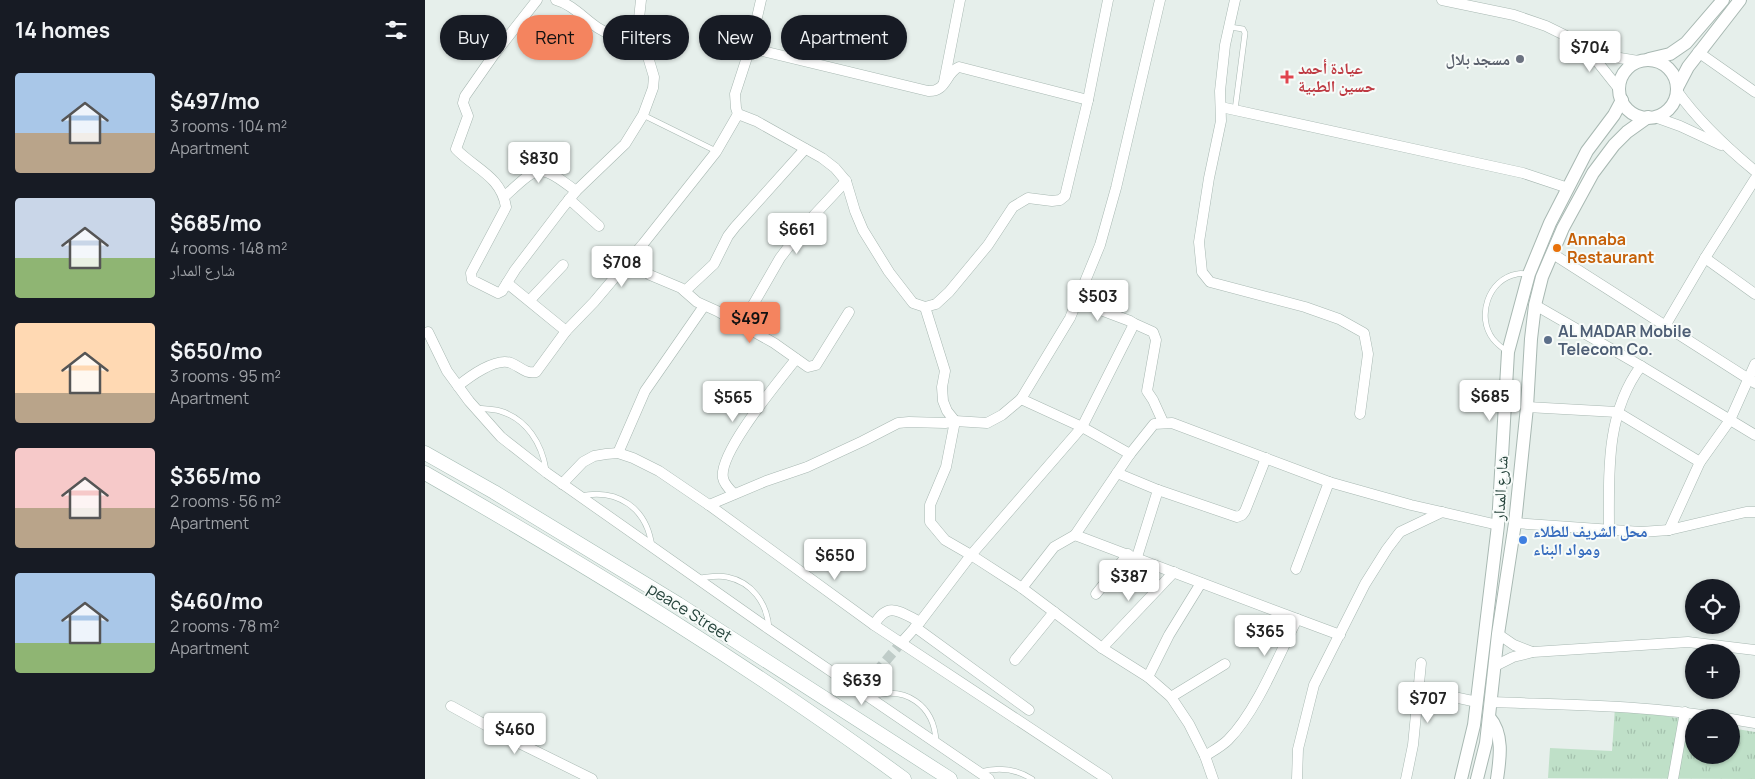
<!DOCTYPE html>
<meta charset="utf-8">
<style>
:root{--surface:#171b24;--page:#242831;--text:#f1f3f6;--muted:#9ea1a6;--accent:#f4845f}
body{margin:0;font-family:Manrope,"Noto Naskh Arabic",sans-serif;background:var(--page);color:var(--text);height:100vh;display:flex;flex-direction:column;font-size:19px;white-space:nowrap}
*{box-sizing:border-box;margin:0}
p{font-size:16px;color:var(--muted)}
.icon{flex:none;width:28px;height:28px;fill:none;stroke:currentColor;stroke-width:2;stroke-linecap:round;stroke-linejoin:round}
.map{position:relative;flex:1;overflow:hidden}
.drawer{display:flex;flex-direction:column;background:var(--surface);width:425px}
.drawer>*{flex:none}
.guide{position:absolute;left:15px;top:15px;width:475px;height:45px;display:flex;gap:10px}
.fabs{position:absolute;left:1260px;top:579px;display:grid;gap:10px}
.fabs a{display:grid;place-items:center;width:55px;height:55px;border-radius:50%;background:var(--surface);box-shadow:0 1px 4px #0004;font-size:25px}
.price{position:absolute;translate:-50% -42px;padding:0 11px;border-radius:5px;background:#fff;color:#222;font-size:16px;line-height:32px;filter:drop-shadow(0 1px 2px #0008)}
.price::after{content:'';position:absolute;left:50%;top:30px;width:15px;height:11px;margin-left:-8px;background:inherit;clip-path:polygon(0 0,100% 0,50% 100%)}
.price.selected{background:var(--accent);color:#111}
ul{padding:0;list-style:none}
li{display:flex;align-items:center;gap:15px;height:125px;padding:0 15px}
li span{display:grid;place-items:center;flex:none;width:140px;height:100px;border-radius:5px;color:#555}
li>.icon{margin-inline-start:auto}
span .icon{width:60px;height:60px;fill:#fffc;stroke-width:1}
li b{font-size:21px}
h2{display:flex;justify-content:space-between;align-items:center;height:60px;padding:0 15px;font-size:21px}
.pill{padding:0 18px;border-radius:22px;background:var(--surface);box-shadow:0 1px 4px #0004;font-size:18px;line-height:45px}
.pill.selected{background:var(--accent);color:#111}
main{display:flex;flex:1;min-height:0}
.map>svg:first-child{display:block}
.park{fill:url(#park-tufts)}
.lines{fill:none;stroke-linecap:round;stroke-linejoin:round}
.minor-tunnel{stroke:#bfccc8;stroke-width:10;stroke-dasharray:10 5;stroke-linecap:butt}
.service-casing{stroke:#a8b8b2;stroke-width:6}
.minor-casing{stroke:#a8b8b2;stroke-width:11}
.tertiary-casing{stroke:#a8b8b2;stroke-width:14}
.secondary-casing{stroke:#a4bbb3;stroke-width:15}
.service{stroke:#fff;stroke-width:5}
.minor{stroke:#fff;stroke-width:10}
.tertiary{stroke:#fff;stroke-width:12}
.secondary{stroke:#fff;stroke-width:14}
.worship-dot{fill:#6b7280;stroke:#f7fbf9;stroke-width:2}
.health-dot{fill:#e0444e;stroke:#f7fbf9;stroke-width:2}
.food-dot{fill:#e8710a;stroke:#f7fbf9;stroke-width:2}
.service-dot{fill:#5c6f8a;stroke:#f7fbf9;stroke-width:2}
.shop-dot{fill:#3f7fe0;stroke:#f7fbf9;stroke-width:2}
.labels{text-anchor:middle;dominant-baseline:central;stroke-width:4;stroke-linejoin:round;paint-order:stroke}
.worship-label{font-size:16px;font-weight:bold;fill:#5b616d;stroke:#f7fbf9;text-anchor:end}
.health-label{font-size:16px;font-weight:bold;fill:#be3a42;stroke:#f7fbf9;text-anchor:start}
.food-label{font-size:16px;font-weight:bold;fill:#c56008;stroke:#f7fbf9;text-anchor:start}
.service-label{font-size:16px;font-weight:bold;fill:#4e5e75;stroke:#f7fbf9;text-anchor:start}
.street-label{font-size:16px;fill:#24423a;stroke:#f7fbf9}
.shop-label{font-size:16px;font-weight:bold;fill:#366cbe;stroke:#f7fbf9;text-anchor:start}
</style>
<main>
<section class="drawer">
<h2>14 homes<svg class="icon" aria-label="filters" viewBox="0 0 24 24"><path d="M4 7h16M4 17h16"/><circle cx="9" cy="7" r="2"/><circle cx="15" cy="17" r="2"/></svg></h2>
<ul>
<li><span style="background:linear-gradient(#a9c7e8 60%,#b9a48a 0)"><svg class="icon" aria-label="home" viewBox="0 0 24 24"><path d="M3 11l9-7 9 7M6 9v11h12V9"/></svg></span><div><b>$497/mo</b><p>3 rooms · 104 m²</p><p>Apartment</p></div></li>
<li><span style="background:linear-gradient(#c9d6e8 60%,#8fb573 0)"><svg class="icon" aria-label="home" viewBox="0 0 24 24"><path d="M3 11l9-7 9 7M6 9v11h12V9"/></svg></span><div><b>$685/mo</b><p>4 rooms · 148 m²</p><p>شارع المدار</p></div></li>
<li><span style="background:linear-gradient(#ffd9b3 70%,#b9a48a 0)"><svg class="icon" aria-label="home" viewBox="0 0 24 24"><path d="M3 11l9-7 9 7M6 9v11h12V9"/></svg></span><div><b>$650/mo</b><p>3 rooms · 95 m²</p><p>Apartment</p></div></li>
<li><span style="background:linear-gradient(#f6c9c9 60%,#b9a48a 0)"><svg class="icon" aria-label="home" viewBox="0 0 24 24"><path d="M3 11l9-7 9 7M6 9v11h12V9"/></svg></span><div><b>$365/mo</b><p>2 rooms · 56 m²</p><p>Apartment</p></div></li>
<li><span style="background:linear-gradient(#a9c7e8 70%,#8fb573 0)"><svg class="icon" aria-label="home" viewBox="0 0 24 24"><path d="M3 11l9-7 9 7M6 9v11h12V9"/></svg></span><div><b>$460/mo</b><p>2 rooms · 78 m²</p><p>Apartment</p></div></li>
</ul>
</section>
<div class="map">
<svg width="1330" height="779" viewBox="0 0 1330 779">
<defs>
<pattern id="park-tufts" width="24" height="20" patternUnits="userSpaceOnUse" patternTransform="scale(1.25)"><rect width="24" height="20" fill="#bfe0c8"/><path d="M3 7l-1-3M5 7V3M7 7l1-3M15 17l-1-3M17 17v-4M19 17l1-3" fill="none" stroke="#a4c1ad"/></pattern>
</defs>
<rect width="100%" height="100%" fill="#e6efeb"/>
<!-- park -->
<path class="park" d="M1190,707l79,14v34h37v-27l24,4v47l-207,-1 2,-30 62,3z"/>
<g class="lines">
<!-- minor-tunnel -->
<path class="minor-tunnel" d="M451,672l26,-30"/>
<!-- service casing -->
<g class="service-casing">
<g id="service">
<path d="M805,27l13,2 2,4 -10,77"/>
<path d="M218,115l73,36"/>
<path d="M1083,352c-6,-4 -11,-8 -15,-13 -17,-22 -5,-60 24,-65 3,-1 8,0 11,0"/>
<path d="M51,408c7,1 17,1 24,3 27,8 42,33 46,59"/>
<path d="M155,496c38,-8 67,12 72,51"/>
<path d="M275,578c9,-1 18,-3 27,-1 25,5 40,26 42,51"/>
<path d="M446,697c34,-12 63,8 65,44"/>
<path d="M555,772c18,-5 35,-4 52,7"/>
</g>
</g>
<!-- minor casing -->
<g class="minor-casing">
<g id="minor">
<path d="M112,0l-44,56 -28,40 -2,7 5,13 -12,33c19,20 45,27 50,58l-35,66 1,7 26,13 4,-2 13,-21 48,-63 13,-16 49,-47 18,-29 10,-27 1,-11 -6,-20 -11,-20 4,-37"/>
<path d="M131,0c22,6 35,29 57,35 7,2 16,1 24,2"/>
<path d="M336,0l-11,48 -15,46 1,14 2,6 18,7 66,37 13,10 11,13 9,30 8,19 26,42 24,31 12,4 11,-3 13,-12 39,-47 25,-38 15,-9 24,3 8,-1 5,-4 23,-96 20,-100"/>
<path d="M810,0l-10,45 -5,46 1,30 -12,57 -10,64 3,30 8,10 95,25 34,12 25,14 4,21 -8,60"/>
<path d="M1017,0l72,15 32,11 49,24 19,7 24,4"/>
<path d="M325,48l178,43c19,1 17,-18 31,-24l129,33"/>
<path d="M1158,48l9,7 27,34"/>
<path d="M1273,52l57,40"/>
<path d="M519,82l16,-82"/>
<path d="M1252,91c22,31 49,56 78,80"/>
<path d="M796,107l302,66 45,15"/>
<path d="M1230,117l25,9 41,19"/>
<path d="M79,197c34,-31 34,-35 72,-6"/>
<path d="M144,199l30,27"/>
<path d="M1128,254l202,129"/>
<path d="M205,258l20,17 31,13 16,14 20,9 57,32 34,24 8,-2 33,-53"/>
<path d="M1280,258l50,36"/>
<path d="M82,283l59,48"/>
<path d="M260,291l29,-27 14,-28 7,-9 70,-78"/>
<path d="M105,300l33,-35"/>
<path d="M1110,305l106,61 114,69"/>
<path d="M500,307l20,64 -3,16 1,14 4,10 8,10 -9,46 -16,38v17l15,18 26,15 51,33 80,60 46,29 23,20 18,27 16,32 8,23"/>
<path d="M708,323l20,9 3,8 -9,51 6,9 10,22"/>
<path d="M317,324l38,-66 25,-33 41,-44"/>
<path d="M1240,326l40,-68 50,-79"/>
<path d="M3,332l19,39 22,30 32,36 46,36 222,156 220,150"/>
<path d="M33,386c11,-9 38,-29 53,-23 10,4 14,11 25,9l30,-41 28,-29 49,-58 73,-92 22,-38"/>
<path d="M596,399l61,28 48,27"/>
<path d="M1102,407l90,5 83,50"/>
<path d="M193,453l27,-62 59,-85"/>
<path d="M692,473l41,17 79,27 5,-2 3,-4 21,-53"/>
<path d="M137,484l21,-22 11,-6 12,-2 12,-1 15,5 26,13 50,34 165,120 233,154"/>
<path d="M309,494c-4,-4 -10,-10 -11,-16 -5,-25 56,-97 73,-119"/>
<path d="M284,505l57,-24 41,-14 56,-26 35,-18 11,-1 36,1 10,-2 32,2 15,-8 19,-16 49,-81 30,-73 16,-57 44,-188"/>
<path d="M1090,523l126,9 28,-2 77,-18h9"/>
<path d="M1244,530l31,-68 30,-42 25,-56"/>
<path d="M1184,531c0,-57 -4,-117 32,-165"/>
<path d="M650,535l55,-81 24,-30 18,-1 157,59 82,23 87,20"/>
<path d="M712,557l21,-67"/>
<path d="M871,569l33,-87"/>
<path d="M597,588l32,-41 21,-12 222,84"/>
<path d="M671,594l32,-40"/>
<path d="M449,625c14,-25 26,-13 46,-3"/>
<path d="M490,627l114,83"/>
<path d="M1073,634l16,11 18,7"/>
<path d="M477,642l18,-20 51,-67 111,-128 50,-99 1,-5 -3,-2 -53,-20"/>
<path d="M677,648l72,-76"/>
<path d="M590,660l39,-48"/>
<path d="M1070,666l18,-9 20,-5 155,-10 67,8"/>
<path d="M723,677l21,-42 32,-52"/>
<path d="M992,689l60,13"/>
<path d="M437,691l14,-19"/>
<path d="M746,697l54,-33"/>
<path d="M1066,702c77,3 154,3 230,16"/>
<path d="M26,706l60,33 81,40"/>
<path d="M1306,719l24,4"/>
<path d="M780,756c8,-5 17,-10 23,-16 28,-28 51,-85 69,-121l43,16"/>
<path d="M872,779l1,-30 16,-64 51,-101 22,-35 13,-17 42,-20"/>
<path d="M981,779l7,-34 8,-82"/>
<path d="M1248,779l12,-67"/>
</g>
</g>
<!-- tertiary casing -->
<g class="tertiary-casing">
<g id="tertiary">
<path d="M1224,59l21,-5 16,-11 37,-43"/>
<circle cx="1223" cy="89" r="29"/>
<path d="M1252,88l11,-21 52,-67"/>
<path d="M1064,717c15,17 11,42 8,62"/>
<path d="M1036,779l13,-54 24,-200 10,-173 21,-78 21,-51 37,-72 27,-36 8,-15"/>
<path d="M1052,779l9,-36 12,-109 17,-111 12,-116 4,-68 4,-34 7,-28 21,-49 30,-55 21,-28 13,-13 21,-15"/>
</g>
</g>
<!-- secondary casing -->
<g class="secondary-casing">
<g id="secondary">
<path d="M0,453l69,39 184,112 272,175"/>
<path d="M0,473c164,94 326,193 479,306"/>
</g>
</g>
<!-- service -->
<use href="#service" class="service"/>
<!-- minor -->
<use href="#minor" class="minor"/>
<!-- tertiary -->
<use href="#tertiary" class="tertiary"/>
<!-- secondary -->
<use href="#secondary" class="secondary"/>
</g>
<!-- markers -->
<circle class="worship-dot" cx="1095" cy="59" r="5"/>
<path class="health-dot" d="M859.5 69.5h5v5h5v5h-5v5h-5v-5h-5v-5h5z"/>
<circle class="food-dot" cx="1132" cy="248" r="5"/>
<circle class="service-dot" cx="1123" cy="340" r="5"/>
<circle class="shop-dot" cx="1098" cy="540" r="5"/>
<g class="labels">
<!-- worship labels -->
<g class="worship-label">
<text x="1085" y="59">مسجد بلال</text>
</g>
<!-- health labels -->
<g class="health-label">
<text x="873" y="68">عيادة أحمد<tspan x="873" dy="18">حسين الطبية</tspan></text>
</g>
<!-- food labels -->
<g class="food-label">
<text x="1142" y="239">Annaba<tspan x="1142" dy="18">Restaurant</tspan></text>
</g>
<!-- service labels -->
<g class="service-label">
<text x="1133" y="331">AL MADAR Mobile<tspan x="1133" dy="18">Telecom Co.</tspan></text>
</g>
<!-- street labels -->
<g class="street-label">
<text transform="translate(1075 488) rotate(-87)">شارع المدار</text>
<text transform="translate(265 612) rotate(32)">peace Street</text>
</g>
<!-- shop labels -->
<g class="shop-label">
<text x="1108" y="531">محل الشريف للطلاء<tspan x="1108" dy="18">ومواد البناء</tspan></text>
</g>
</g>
</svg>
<div class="fabs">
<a><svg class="icon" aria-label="locate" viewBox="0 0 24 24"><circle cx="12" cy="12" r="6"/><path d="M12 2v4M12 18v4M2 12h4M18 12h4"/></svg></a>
<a>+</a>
<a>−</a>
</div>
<b class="price" style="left:1165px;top:73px">$704</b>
<b class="price" style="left:114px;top:184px">$830</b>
<b class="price" style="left:372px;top:255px">$661</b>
<b class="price" style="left:197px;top:288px">$708</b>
<b class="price" style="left:673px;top:322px">$503</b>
<b class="price selected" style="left:325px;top:344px">$497</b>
<b class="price" style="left:1065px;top:422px">$685</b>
<b class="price" style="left:308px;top:423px">$565</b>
<b class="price" style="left:410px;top:581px">$650</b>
<b class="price" style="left:704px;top:602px">$387</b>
<b class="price" style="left:840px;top:657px">$365</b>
<b class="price" style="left:437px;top:706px">$639</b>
<b class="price" style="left:1003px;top:724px">$707</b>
<b class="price" style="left:90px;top:755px">$460</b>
<div class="guide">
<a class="pill">Buy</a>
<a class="pill selected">Rent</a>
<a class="pill">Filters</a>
<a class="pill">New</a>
<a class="pill">Apartment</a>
</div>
</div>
</main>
